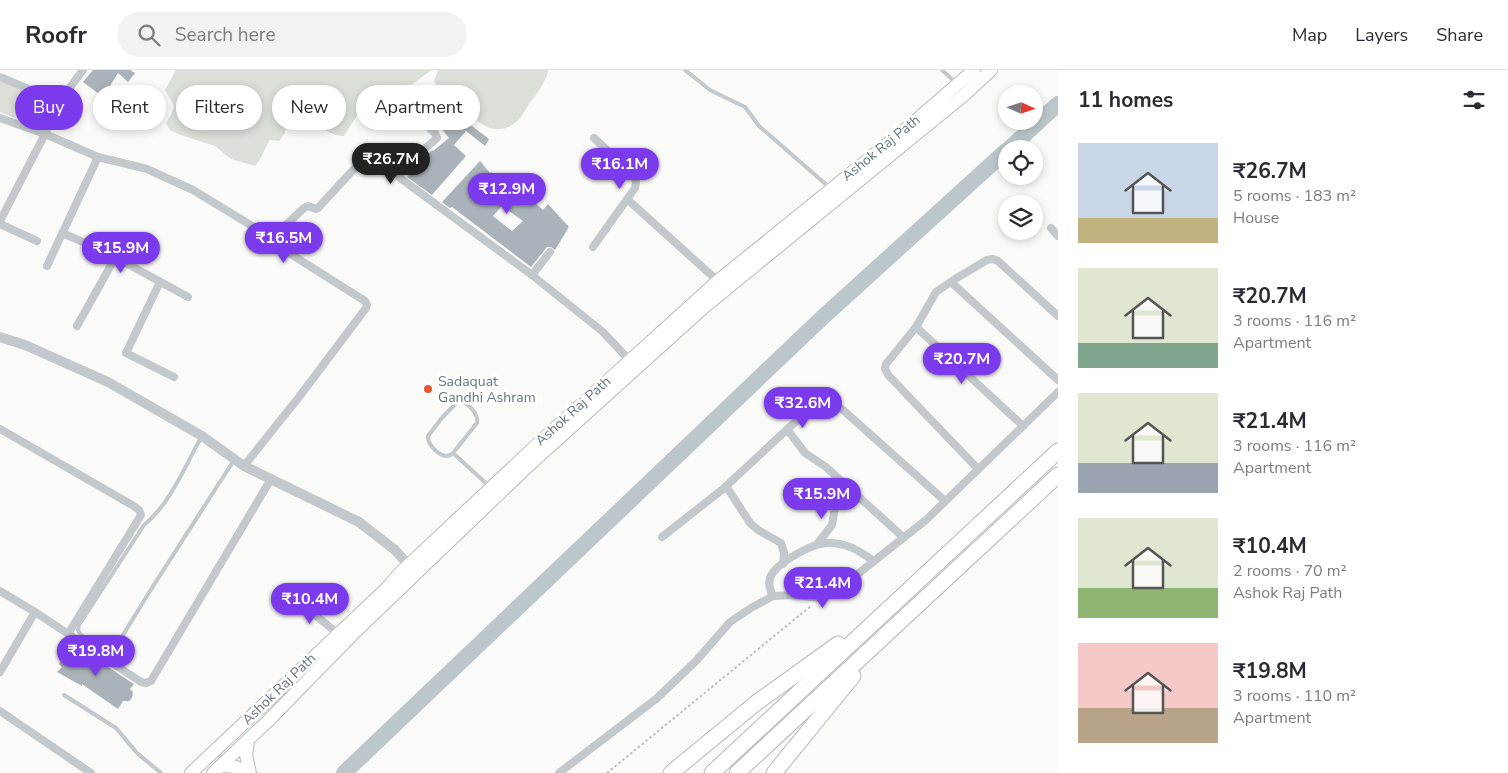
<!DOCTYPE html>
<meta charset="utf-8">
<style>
:root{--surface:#fff;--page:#f2f2f3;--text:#2b2b33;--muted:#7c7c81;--line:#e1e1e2;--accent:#7c3aed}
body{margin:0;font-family:"Nunito Sans",sans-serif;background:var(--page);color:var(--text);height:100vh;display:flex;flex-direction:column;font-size:19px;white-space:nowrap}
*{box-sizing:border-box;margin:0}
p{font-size:16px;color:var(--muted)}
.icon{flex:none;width:28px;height:28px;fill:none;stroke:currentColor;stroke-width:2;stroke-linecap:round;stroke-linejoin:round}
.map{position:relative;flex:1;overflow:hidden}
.panel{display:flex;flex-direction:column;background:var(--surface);width:450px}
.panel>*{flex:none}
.top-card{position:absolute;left:15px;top:15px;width:475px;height:45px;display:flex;gap:10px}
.needle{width:32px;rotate:93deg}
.fabs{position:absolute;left:998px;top:15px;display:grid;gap:10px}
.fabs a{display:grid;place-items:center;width:45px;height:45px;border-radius:50%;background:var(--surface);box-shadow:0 2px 8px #0003;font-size:25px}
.price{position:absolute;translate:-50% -42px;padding:0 11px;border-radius:18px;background:var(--accent);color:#fff;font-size:16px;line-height:32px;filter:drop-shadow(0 1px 2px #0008)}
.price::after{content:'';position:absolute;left:50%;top:30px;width:15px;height:11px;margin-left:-8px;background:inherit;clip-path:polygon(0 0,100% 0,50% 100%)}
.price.active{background:#222;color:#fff}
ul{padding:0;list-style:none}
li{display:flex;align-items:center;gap:15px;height:125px;padding:0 20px}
li span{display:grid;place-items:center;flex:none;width:140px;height:100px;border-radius:0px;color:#555}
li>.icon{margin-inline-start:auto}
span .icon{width:60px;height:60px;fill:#fffc;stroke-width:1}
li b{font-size:21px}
h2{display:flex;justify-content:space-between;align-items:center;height:60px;padding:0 20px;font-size:21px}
.chip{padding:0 18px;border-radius:22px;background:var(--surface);box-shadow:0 2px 8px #0003;font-size:18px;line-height:45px}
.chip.active{background:var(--accent);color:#fff}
header{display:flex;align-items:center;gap:30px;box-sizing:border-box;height:70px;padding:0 25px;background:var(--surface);border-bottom:1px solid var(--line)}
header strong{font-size:24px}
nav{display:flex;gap:28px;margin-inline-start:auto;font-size:18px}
.search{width:350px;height:45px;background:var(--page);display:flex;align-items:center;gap:12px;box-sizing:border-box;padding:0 18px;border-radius:28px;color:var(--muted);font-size:19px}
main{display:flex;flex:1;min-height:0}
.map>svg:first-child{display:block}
.green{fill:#dadfd7}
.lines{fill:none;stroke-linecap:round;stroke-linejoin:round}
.river{stroke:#bbc7cb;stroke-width:16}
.building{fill:#aab3b9;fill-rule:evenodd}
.primary-casing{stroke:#b5babe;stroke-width:14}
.motorway-casing{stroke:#b4b9bd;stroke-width:17}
.path{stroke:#bbbfc2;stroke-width:2;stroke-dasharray:2.5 2.5;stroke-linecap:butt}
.service{stroke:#c3c8cc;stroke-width:4}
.minor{stroke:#c3c8cc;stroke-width:8}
.tertiary{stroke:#c3c8cc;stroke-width:10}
.primary{stroke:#fff;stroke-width:12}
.motorway{stroke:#fff;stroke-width:15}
.poi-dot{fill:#e4572e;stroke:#fff;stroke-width:2}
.labels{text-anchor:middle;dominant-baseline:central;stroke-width:5;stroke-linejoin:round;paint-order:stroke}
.street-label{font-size:14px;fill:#657683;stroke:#fff}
.poi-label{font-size:14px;fill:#657683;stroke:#fff;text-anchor:start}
</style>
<header>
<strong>Roofr</strong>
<div class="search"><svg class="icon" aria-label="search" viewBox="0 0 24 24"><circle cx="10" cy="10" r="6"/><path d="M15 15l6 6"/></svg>Search here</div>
<nav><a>Map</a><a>Layers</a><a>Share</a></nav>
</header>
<main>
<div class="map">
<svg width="1058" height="703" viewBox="0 0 1058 703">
<rect width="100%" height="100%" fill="#fafaf8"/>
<!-- green -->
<g class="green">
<path d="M176,0h259l-5,1 -31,23 -9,3 -17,-1 -7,5 -22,35c-22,-1 -29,-17 -47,-25l-7,4 -5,18 -6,8 -9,-1c-6,9 -8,18 -15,26l-24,-7 -16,-13 -37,-12 -8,-4 -4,-7 5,-8 3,-9 -9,-16z"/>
<path d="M438,0h110c-2,13 -11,23 -19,34 -3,4 -5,9 -8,13 -25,29 -50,0 -67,-19 -7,-7 -16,-8 -20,-17z"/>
<path d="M0,11l45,19 -9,26 -36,-14z"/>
</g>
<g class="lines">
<!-- river -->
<g class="river">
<path d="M1009,79l49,-45"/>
<path d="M344,703l479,-456 183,-166"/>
</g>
</g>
<!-- building -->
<g class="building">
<path d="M93,0h37l5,3 -7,9 -10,-9 -15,24 -20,-15z"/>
<path d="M422,22l14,12 -13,10 -4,-3 -5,2 -10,-8z"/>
<path d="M450,44l13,13 5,-4 21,16 -4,7 -19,-15 -12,14 12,11 -34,39 -25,-18 25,-27 1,1 16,-13 -10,-12z"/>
<path d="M480,91l10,12 1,-1 10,7 -1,1 23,15 1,-2 19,17 5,-6 21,23 -14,23 -4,-3h-4l-16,20 -79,-60 -2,1 -8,-6zM502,136l21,15 -11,10 -19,-15z"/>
<path d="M73,574l61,40 -4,5 3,3 -1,6 -3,3h-6l-5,8 -36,-25v2l-25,-14 5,-5 -3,-3 8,-14h3z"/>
</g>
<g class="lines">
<!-- primary casing -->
<g class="primary-casing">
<g id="primary">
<path d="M248,671l-2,14 4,18"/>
<path d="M221,696l15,1 11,6"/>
<path d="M191,703l197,-186 11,-13 144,-135 176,-159 188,-152 67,-58"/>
<path d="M213,703l55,-52 85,-87 174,-167 176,-159 261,-213 27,-25"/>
</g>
</g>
<!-- motorway casing -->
<g class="motorway-casing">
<g id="motorway">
<path d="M671,703l85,-70 82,-59"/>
<path d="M712,703l346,-322"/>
<path d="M737,703l321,-298"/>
<path d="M774,703l79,-97"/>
</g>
</g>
<!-- path -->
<path class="path" d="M607,703l205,-168"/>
<!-- service -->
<g class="service">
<path d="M685,0l25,20 35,17 14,19 70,61"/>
<path d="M942,0l13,12"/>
<path d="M201,368c-17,29 -30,65 -57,87l-65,100 -1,5 3,5 27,18h4l38,-62 84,-131"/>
<path d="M453,383l24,-30c2,-9 -9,-20 -18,-23l-18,19 -13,17c-1,8 10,19 18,20 3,0 5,-1 7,-3l37,34"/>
<path d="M64,625l52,33 21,25 24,20"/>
</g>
<!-- minor -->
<g class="minor">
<path d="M0,7l59,25"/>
<path d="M418,47l17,16 2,5 -37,33 -2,3 2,4 132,97 71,57 29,31"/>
<path d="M0,48l45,16 53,23 49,12 46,21 79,48 6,8 87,55 2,4 -1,3 -67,89 -55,69"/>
<path d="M627,129l93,84"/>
<path d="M0,151l45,-87 14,-32 24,-32"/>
<path d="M0,154l37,17"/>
<path d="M1051,158l7,8"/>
<path d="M62,163l42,18 84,46"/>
<path d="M272,168l32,-30 4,-2 8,3 2,-1 36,-39"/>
<path d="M593,177l42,-59 1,-6 -3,-8 -39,-36"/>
<path d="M47,196l51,-109"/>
<path d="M532,205l18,-23"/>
<path d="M160,212l-34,71 48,24"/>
<path d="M951,212l107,98"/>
<path d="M77,256l38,-68"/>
<path d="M916,257l107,99"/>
<path d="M0,359l132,76 7,5 2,5 -73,119"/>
<path d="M787,359l18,24 21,14 77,70"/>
<path d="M978,399l-89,-93 -4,-7 1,-5 30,-37 20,-35 19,-13 32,-19 6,-1 5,2 60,55"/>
<path d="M726,416l24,37 8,7 23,13 3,10 -1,11"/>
<path d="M662,467l61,-48 85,-79 10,-8 7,-3 6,3 12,8 102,91"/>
<path d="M818,473l14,-18 4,-23"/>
<path d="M0,521l35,21 -35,60"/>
<path d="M773,526c-3,-6 -5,-11 -3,-18 6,-16 46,-37 62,-35 18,1 28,9 42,18"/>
<path d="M297,530l40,33"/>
<path d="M35,542l106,70 5,1 5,-2 120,-202"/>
<path d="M0,641l91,62"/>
<path d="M559,703l97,-74 40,-38 34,-39 21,-14 22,-12 22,-1 25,3 25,-14 81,-64 132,-128"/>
</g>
<!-- tertiary -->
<path class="tertiary" d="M0,267l25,8 83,37 94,54 42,30 115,56 36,28 17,19"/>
<!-- primary -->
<use href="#primary" class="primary"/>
<!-- motorway -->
<use href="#motorway" class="motorway"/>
</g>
<!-- markers -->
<circle class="poi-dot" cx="428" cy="319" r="5"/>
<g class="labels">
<!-- street labels -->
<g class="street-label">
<text transform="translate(881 78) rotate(-39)">Ashok Raj Path</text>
<text transform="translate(573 341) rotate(-42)">Ashok Raj Path</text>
<text transform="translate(279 619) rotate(-44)">Ashok Raj Path</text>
</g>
<!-- poi labels -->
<g class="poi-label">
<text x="438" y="311">Sadaquat<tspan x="438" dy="16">Gandhi Ashram</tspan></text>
</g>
</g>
</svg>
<div class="fabs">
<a><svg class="needle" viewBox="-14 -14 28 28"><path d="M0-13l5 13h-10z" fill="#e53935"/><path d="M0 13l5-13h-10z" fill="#7c7c81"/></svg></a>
<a><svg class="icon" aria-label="locate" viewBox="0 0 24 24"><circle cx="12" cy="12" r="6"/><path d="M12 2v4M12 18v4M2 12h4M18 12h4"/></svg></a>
<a><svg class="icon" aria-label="layers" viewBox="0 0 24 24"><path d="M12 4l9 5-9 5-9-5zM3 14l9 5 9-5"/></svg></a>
</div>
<b class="price active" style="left:391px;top:115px">₹26.7M</b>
<b class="price" style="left:620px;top:120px">₹16.1M</b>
<b class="price" style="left:507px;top:145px">₹12.9M</b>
<b class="price" style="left:284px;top:194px">₹16.5M</b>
<b class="price" style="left:121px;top:204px">₹15.9M</b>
<b class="price" style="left:962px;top:315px">₹20.7M</b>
<b class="price" style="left:803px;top:359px">₹32.6M</b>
<b class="price" style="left:822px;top:450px">₹15.9M</b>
<b class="price" style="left:823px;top:539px">₹21.4M</b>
<b class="price" style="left:310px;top:555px">₹10.4M</b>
<b class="price" style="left:96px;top:607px">₹19.8M</b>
<div class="top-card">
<a class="chip active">Buy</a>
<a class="chip">Rent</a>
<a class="chip">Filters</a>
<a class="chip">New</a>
<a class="chip">Apartment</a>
</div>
</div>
<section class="panel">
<h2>11 homes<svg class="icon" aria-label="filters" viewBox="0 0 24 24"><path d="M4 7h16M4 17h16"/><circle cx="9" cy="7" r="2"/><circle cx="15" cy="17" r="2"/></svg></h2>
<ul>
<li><span style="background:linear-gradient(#c9d6e8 75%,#c2b280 0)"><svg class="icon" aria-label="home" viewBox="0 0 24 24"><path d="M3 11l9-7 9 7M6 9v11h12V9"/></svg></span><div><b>₹26.7M</b><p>5 rooms · 183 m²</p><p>House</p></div></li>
<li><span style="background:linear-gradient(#dfe7d0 75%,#7fa58c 0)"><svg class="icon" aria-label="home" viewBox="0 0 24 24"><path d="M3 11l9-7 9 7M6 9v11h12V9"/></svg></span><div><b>₹20.7M</b><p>3 rooms · 116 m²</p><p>Apartment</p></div></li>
<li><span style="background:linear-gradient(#dfe7d0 70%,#9aa5b1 0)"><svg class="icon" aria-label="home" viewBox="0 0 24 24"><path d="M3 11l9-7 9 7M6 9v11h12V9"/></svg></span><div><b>₹21.4M</b><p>3 rooms · 116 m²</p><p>Apartment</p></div></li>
<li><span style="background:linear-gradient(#dfe7d0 70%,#8fb573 0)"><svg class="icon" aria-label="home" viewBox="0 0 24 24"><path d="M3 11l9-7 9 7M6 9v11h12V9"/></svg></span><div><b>₹10.4M</b><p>2 rooms · 70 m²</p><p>Ashok Raj Path</p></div></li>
<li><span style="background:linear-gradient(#f6c9c9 65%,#b9a48a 0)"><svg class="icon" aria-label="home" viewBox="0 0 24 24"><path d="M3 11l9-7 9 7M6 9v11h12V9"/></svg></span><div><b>₹19.8M</b><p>3 rooms · 110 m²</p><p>Apartment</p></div></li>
</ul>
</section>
</main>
